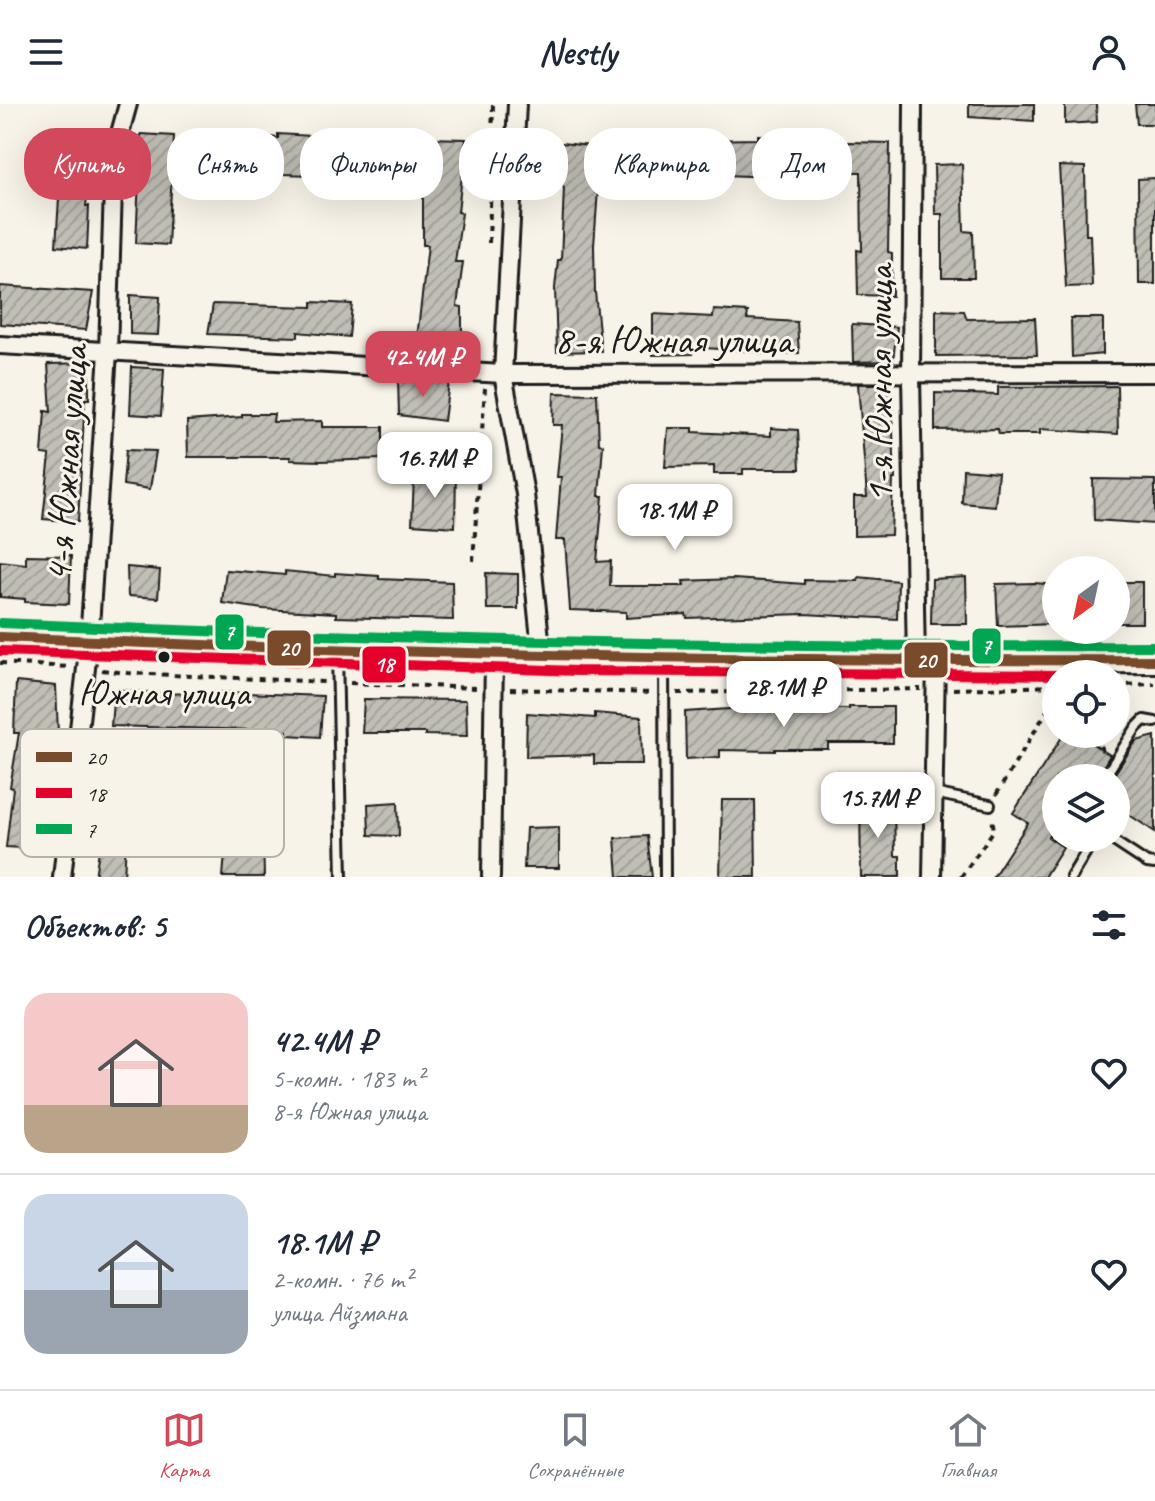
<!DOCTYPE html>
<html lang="ru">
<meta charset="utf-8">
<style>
:root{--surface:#fff;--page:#f2f2f3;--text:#1f2937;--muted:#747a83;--line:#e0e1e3;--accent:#d1495b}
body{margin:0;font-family:Caveat,sans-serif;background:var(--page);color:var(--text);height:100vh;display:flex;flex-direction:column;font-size:30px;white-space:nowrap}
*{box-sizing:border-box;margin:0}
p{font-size:26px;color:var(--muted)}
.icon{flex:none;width:44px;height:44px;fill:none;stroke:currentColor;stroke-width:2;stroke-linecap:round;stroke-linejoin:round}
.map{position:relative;height:773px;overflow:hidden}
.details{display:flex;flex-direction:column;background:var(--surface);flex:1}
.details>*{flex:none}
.guide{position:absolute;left:24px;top:24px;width:1108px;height:72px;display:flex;gap:16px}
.needle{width:52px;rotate:213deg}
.fabs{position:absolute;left:1042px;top:452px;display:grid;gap:16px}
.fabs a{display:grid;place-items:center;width:88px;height:88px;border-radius:50%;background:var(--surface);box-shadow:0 8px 32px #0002;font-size:40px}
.price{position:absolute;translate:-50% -68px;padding:0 18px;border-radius:16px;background:#fff;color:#222;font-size:26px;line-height:52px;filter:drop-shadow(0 2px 4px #0008)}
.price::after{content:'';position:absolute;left:50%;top:48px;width:24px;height:18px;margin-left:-12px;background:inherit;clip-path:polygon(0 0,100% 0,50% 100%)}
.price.on{background:var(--accent);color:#fff}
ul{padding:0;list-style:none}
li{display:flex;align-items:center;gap:24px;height:200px;padding:0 24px}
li+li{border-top:2px solid var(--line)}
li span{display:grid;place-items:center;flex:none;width:224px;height:160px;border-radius:24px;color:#555}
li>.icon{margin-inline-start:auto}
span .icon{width:96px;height:96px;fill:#fffc;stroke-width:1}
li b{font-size:34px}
h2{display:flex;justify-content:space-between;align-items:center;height:96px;padding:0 24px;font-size:34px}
.chip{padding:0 28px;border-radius:32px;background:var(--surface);box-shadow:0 8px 32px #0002;font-size:28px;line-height:72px}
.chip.on{background:var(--accent);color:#fff}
header{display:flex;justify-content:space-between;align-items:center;height:104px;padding:0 24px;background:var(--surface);font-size:36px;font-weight:700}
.dock{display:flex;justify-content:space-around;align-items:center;height:112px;border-top:2px solid var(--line);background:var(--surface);font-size:22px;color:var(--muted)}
.dock a{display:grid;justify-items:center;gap:4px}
.dock .on{color:var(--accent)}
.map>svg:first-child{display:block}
.building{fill:url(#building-hatch);stroke:#1c1c1c;stroke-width:2}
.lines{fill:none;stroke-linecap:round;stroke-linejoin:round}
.lane-casing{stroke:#1c1c1c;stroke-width:14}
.street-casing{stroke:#1c1c1c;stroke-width:22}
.secondary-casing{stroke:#1c1c1c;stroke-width:30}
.path{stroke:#1c1c1c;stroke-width:4;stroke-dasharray:6 6;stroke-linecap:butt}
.lane{stroke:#f7f3e8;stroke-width:8}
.street{stroke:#f7f3e8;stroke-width:16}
.secondary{stroke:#f7f3e8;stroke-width:24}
.bus-1-casing{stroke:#f7f3e8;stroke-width:16}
.bus-2-casing{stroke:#f7f3e8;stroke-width:16}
.bus-3-casing{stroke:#f7f3e8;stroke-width:16}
.bus-1{stroke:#7a4b2a;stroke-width:10}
.bus-2{stroke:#e4002b;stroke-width:10}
.bus-3{stroke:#00a651;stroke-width:10}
.bus-dot{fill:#1c1c1c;stroke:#f7f3e8;stroke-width:3}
.labels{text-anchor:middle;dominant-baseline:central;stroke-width:6;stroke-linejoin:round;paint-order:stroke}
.bus-label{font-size:38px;fill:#1c1c1c;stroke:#f7f3e8}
.street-label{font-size:40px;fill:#1c1c1c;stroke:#f7f3e8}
.key{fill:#f7f3e8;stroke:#b5b2ab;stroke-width:2}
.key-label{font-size:22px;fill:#1c1c1c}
.line-badge{stroke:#f7f3e8;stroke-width:3}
.badge-label{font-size:22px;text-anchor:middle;font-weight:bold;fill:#fff}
</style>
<header><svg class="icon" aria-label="menu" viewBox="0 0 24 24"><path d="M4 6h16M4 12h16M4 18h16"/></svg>Nestly<svg class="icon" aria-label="person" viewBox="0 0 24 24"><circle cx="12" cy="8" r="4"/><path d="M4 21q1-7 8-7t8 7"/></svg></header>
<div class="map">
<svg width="1155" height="773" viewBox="0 0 1155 773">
<defs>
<pattern id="building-hatch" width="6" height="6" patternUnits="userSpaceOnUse" patternTransform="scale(2)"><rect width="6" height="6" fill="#c0beb5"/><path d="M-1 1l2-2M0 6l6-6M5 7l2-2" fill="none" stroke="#a4a39b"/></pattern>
</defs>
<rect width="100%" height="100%" fill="#f7f3e8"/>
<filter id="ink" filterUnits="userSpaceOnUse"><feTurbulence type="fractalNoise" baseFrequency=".0125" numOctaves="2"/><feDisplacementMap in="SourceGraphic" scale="16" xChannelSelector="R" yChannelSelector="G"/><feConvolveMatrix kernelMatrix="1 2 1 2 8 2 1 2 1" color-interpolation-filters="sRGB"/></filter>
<g filter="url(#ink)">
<!-- building -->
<g class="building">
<path d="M969,0h65v17l-65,-4z"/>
<path d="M1065,0h31l1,18 -32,2z"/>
<path d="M1135,0h20v20h-18z"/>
<path d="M207,26l71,8v-4l52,3v-3l37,1 -4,42 -53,-4v2l-54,-2v15l-51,-6z"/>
<path d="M141,30l33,2 -6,109 -32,-2z"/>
<path d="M758,31l44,3 -2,40 -99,-4 -1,-34 58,-1z"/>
<path d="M427,34l39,1 -8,73 4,1 -7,49h8l-6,44 5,1v39l-45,-8 11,-93h-5v-65z"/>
<path d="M58,36l35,3 -7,63h3l-2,43 -31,-3 4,-64 -7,-1z"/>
<path d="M848,38l42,1 -2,109 4,1v43l-34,-1 -1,-45 5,1 -1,-79h-14z"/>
<path d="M561,39l40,4 -7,99 1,46 6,59 -44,1 -2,-64 3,-28h3l3,-73 -2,-1z"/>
<path d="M962,60l2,67 9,1 1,46h-32v-64h-7l-1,-49z"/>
<path d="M1059,62l26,1 1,68h4l2,51 -26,1z"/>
<path d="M1155,74v106h-16l-1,-105z"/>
<path d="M0,182l93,6 -7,38 -86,-6z"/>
<path d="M130,191l30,2 -2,38 -28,-1z"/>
<path d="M312,198l40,2 -3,33 -51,-5v5l-90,-3 5,-30 99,3z"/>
<path d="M714,206l34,2 -1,7 50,3 2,31 -39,1v-2l-68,-5v7l-39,1v-41l60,3z"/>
<path d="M936,206l28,1 3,8 68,-1 2,37 -101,1z"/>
<path d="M1071,214h32v36l-31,3z"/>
<path d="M852,220l45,3 -4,34 -40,1z"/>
<path d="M89,259v36h-4l-7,123 -35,-3 7,-64 -8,-1 3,-43 6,1 -3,-48z"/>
<path d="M132,263l32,2 -3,47 -31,-2z"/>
<path d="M398,275l51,3 -5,39 -45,-6z"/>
<path d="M858,280h33l4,95h-2l-2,56 -37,1v-39h13z"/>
<path d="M1117,282l1,48 -78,-5v5h-41l-1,-5 -63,1v-37l63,2v-8z"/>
<path d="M554,289l43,1 2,50 4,1 -4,51h4l-6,66 14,-1 -1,25h74l-1,-5 51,-2 70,5v-4l54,1 1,-4 39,4 -1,38 -93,-5 -117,4 -1,-4 -60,4v-6l-56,-2 -5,-70h-9l5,-63h-4l5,-52h-9z"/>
<path d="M242,310h32l-1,8 49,-1v6h61v32l-62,2 -31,-1v-3h-102l-1,-36 55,-4z"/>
<path d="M668,324h25v4l78,4v-8l27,2 2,39h-57v5h-29v-8l-49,1z"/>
<path d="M126,346l30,1 -6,38 -27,-4z"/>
<path d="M963,365l35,3 -3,34 -33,-3z"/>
<path d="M456,369l-1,54 -43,-3 2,-48z"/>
<path d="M1093,375l62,1v44l-61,-4z"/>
<path d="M26,451l45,1 -2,48 -44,-2v-3l-25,-2v-36l26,3z"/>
<path d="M127,463l33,3 -2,28 -30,-2z"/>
<path d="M226,466l59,5v-4l50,5v-3l44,3v3l73,3 1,38 -117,-3v-4l-73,-4 -41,-6z"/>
<path d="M486,469l32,1v35h-31z"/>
<path d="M966,473l1,47h-36l1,-45z"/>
<rect x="1116" y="478" width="26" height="41"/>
<path d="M1034,479l22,2v39l-58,2 -2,-42z"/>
<path d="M16,578l40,4 2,47h-4l-11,73 -2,43 -35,-2 7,-59 -3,-1 9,-54h-5z"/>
<path d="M114,585l48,5 61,-2 100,4 -3,41 -33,-2v-4l-176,-5z"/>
<path d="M364,595l102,1 1,36 -42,-1v-2h-63z"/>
<path d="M849,603h44v36h-65v6h-53v2l-55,-1v7l-34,2 -1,-47 59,-4 105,1z"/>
<path d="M527,609l68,5v-5l46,4 1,47h-48v-9l-68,2z"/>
<path d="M1064,630h13l33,21 -13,23h-41v47l-8,12 15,10 -19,30h-51l35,-54 -15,-10z"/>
<path d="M1155,632v96l-39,-26v-28h-4l24,-37z"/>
<path d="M262,687l2,86h-41l7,-85z"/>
<path d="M99,696l29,5 -4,72h-29l5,-34 -6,-1z"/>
<path d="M722,696h33l1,77h-36z"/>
<path d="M860,697h34l1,55h5v21h-39z"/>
<path d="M398,698l1,34 -30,-1 -1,-31z"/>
<path d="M559,723v41h-35l2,-40z"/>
<path d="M647,732l5,41h-34l-3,-39z"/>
</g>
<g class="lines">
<!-- lane casing -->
<g class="lane-casing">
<g id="lane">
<path d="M337,550l5,223"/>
<path d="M664,558l1,215"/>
<path d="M1104,674l32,-50 8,-8 11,2"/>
<path d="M934,689l56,12"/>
<path d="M1109,734l38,25 8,1"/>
<path d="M1071,773l15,-25"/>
</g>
</g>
<!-- street casing -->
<g class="street-casing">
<g id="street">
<path d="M517,0l-14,270 22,120 17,164"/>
<path d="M913,0l-2,270 5,289"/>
<path d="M0,241l503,29 652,-1"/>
<path d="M62,773l27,-235 19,-290 6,-197 14,-51"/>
<path d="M491,773l3,-222"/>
<path d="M932,773l4,-215"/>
</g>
</g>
<!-- secondary casing -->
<g class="secondary-casing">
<path id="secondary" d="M0,533c385,18 770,27 1155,23"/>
</g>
<!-- path -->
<g class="path">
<path d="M489,139l4,-139"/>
<path d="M473,457l12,-173"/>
<path d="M0,559l69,4"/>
<path d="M102,566l25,3 198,9"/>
<path d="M350,579l127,5"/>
<path d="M1116,581l39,-1"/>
<path d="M510,585l143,4"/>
<path d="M953,585l103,-3"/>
<path d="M677,589l244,-4"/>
<path d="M1098,630l5,19"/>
<path d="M996,691l60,-99"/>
<path d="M961,773l33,-47 -2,-12"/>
</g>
<!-- lane -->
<use href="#lane" class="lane"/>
<!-- street -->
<use href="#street" class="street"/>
<!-- secondary -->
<use href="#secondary" class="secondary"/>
<!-- bus-1 casing -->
<g class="bus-1-casing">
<path id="bus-1" d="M0,533c385,17 770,25 1155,23"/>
</g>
<!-- bus-2 casing -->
<g class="bus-2-casing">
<path id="bus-2" d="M0,547l577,20 479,4"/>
</g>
<!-- bus-3 casing -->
<g class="bus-3-casing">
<path id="bus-3" d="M1,519c384,17 769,25 1154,23"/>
</g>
<!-- bus-1 -->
<use href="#bus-1" class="bus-1"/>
<!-- bus-2 -->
<use href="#bus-2" class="bus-2"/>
<!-- bus-3 -->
<use href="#bus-3" class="bus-3"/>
</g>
</g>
<!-- markers -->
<circle class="bus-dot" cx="164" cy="553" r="7"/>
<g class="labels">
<!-- bus labels -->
<g class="bus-label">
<text x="164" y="588">Южная улица</text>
</g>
<!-- street labels -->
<g class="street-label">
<text x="673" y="236">8-я Южная улица</text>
<text transform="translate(879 280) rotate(-90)">1-я Южная улица</text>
<text transform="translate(66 360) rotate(-86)">4-я Южная улица</text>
</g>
</g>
<!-- legend -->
<rect x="20" y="625" width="264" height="128" rx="12" class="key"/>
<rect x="36" y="648" width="36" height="10" fill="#7a4b2a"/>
<rect x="36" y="684" width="36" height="10" fill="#e4002b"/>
<rect x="36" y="720" width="36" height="10" fill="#00a651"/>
<g class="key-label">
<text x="86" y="661">20</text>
<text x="86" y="697">18</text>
<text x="86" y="733">7</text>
</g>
<g class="line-badge">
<rect x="214" y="509" width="31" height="38" rx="8" fill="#00a651"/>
<rect x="971" y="523" width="31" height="38" rx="8" fill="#00a651"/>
<rect x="266" y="525" width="46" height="38" rx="8" fill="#7a4b2a"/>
<rect x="903" y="537" width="46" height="38" rx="8" fill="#7a4b2a"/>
<rect x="361" y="541" width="46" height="39" rx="8" fill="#e4002b"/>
</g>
<g class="badge-label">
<text x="229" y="536">7</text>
<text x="986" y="550">7</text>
<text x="289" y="552">20</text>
<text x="926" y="564">20</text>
<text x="384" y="568">18</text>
</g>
</svg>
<div class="fabs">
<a><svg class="needle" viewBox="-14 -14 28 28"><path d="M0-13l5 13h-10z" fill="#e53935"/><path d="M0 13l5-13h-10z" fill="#747a83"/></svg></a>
<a><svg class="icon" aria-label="locate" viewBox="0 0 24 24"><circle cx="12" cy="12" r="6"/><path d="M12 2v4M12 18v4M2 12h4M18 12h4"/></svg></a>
<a><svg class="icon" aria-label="layers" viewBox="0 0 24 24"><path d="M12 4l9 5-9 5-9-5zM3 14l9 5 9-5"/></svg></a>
</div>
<b class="price on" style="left:423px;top:295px">42.4M ₽</b>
<b class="price" style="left:435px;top:396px">16.7M ₽</b>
<b class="price" style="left:675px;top:448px">18.1M ₽</b>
<b class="price" style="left:784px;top:625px">28.1M ₽</b>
<b class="price" style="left:878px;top:736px">15.7M ₽</b>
<div class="guide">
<a class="chip on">Купить</a>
<a class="chip">Снять</a>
<a class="chip">Фильтры</a>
<a class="chip">Новое</a>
<a class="chip">Квартира</a>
<a class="chip">Дом</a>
</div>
</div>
<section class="details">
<h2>Объектов: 5<svg class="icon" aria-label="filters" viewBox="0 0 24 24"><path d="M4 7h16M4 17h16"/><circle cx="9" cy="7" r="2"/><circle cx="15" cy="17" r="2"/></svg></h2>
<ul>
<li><span style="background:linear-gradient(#f6c9c9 70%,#b9a48a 0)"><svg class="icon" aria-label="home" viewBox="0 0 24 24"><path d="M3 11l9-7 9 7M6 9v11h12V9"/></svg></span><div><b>42.4M ₽</b><p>5-комн. · 183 m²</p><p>8-я Южная улица</p></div><svg class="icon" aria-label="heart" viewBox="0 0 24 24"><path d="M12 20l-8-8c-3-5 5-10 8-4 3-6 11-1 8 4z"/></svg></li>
<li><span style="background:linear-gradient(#c9d6e8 60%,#9aa5b1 0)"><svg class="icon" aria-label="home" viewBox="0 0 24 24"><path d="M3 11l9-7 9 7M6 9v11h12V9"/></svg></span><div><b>18.1M ₽</b><p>2-комн. · 76 m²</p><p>улица Айзмана</p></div><svg class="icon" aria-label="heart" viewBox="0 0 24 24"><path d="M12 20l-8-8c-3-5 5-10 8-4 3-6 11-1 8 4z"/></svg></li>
</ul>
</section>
<nav class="dock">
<a class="on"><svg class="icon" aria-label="map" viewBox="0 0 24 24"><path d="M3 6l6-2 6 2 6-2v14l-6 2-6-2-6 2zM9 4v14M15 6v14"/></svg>Карта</a>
<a><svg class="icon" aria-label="saved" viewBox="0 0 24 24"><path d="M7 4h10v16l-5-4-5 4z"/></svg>Сохранённые</a>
<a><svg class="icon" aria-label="home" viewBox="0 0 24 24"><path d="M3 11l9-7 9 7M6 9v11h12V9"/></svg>Главная</a>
</nav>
